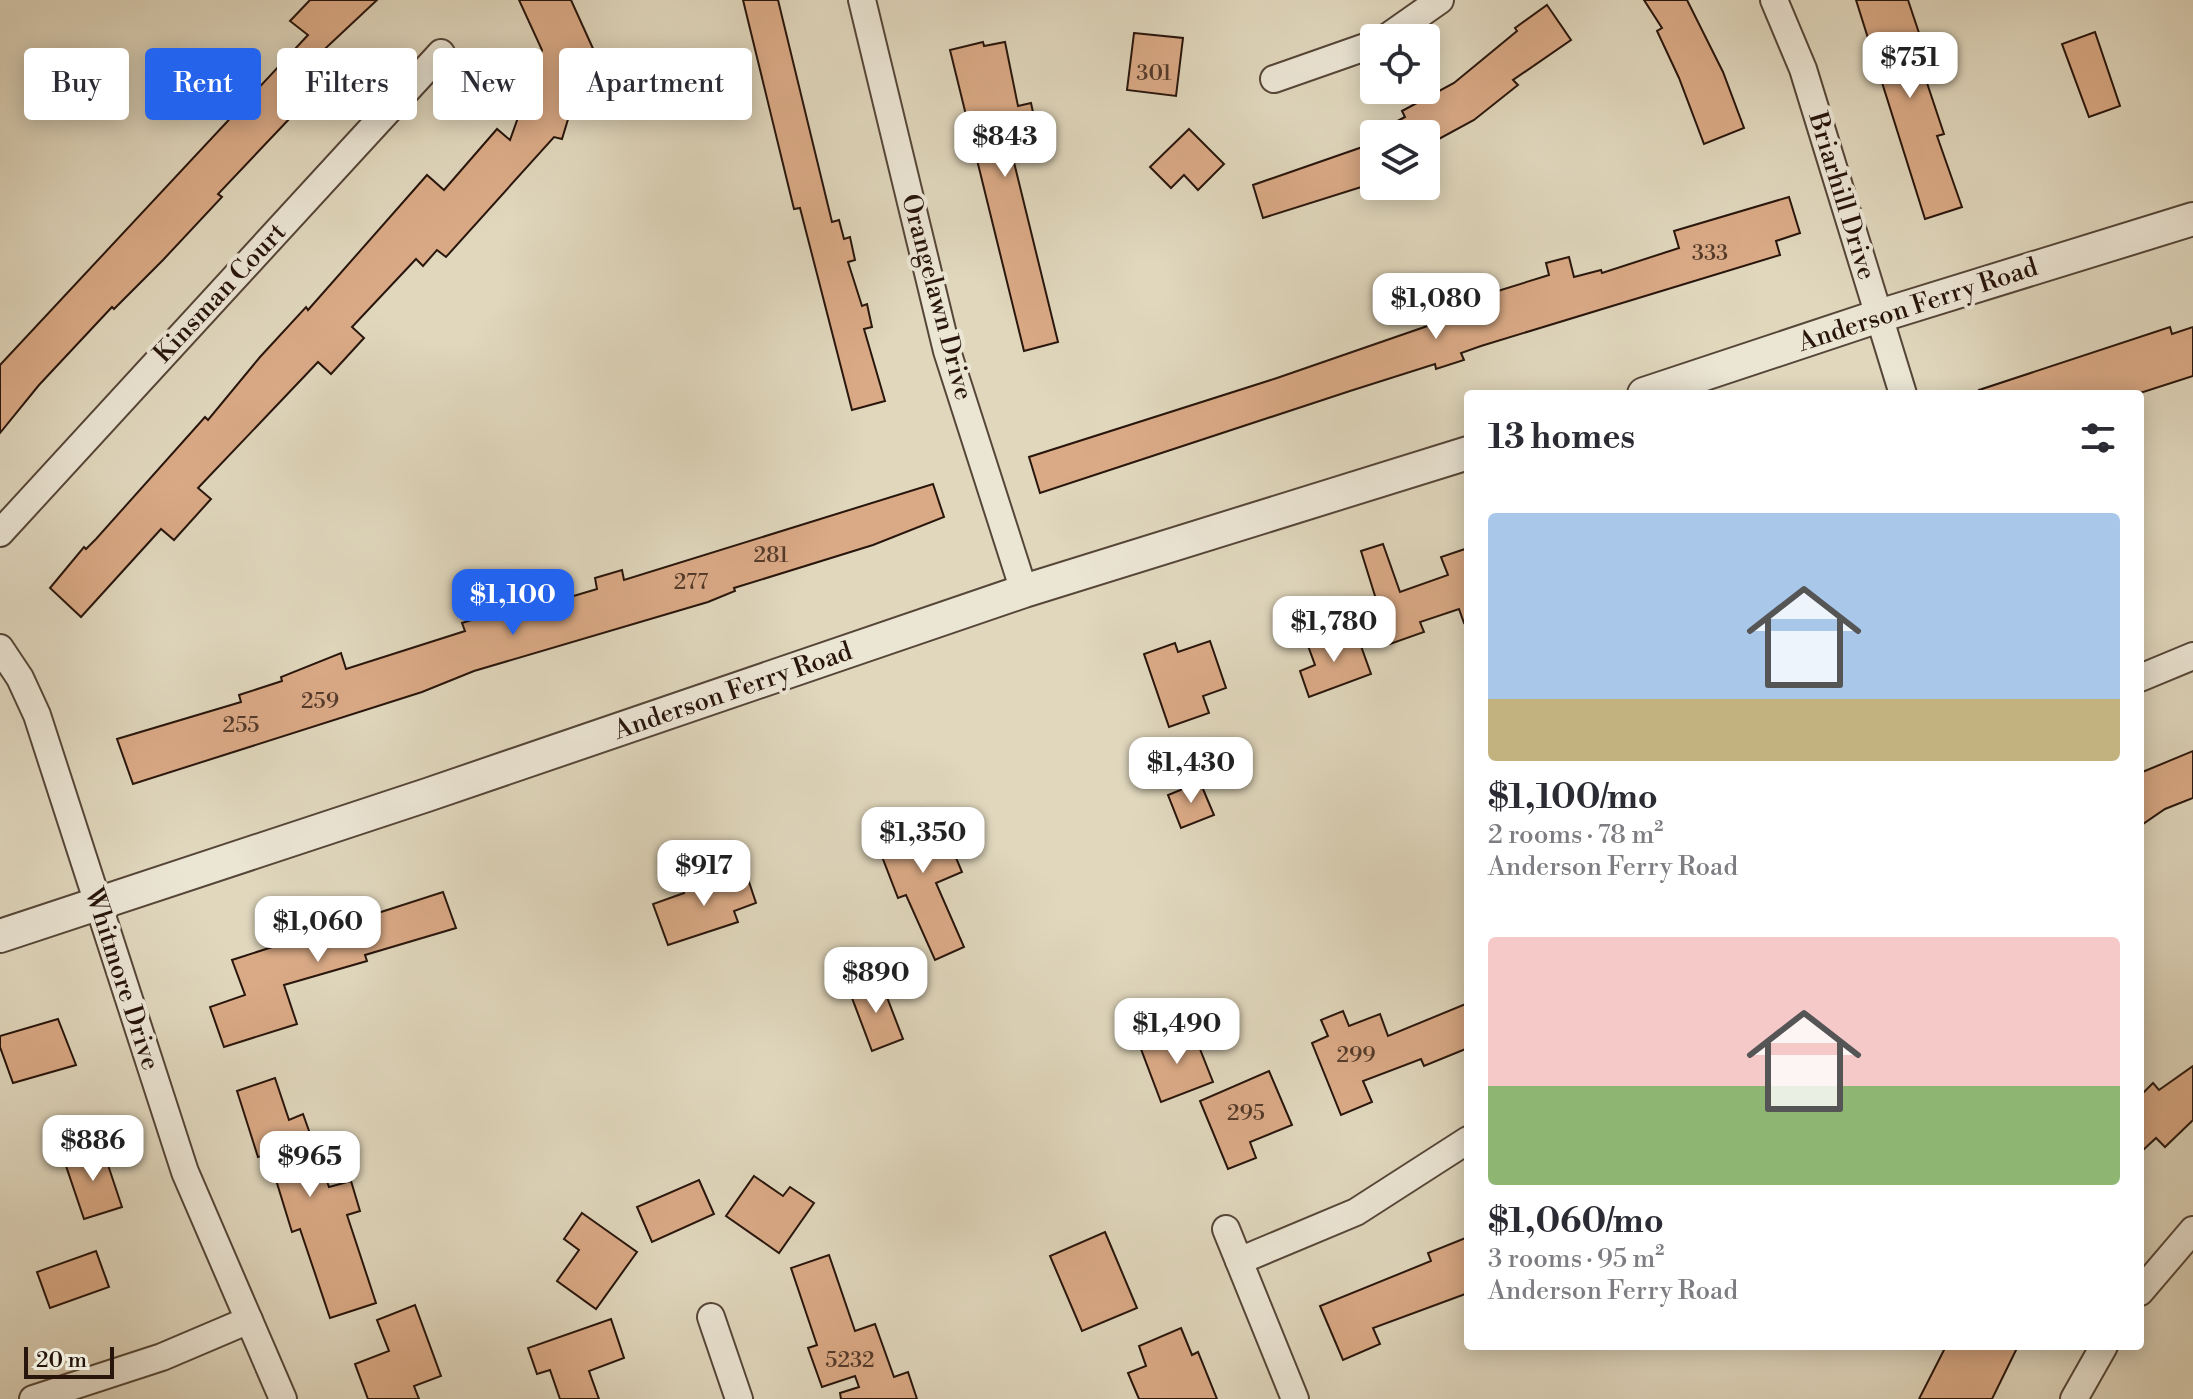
<!DOCTYPE html>
<meta charset="utf-8">
<style>
:root{--surface:#fff;--page:#f7f7f7;--text:#2b2b33;--muted:#7c7c81;--accent:#2563eb}
body{margin:0;font-family:"Libre Bodoni",serif;background:var(--page);color:var(--text);height:100vh;display:flex;flex-direction:column;font-size:30px;white-space:nowrap}
*{box-sizing:border-box;margin:0}
p{font-size:26px;color:var(--muted)}
.icon{flex:none;width:44px;height:44px;fill:none;stroke:currentColor;stroke-width:2;stroke-linecap:round;stroke-linejoin:round}
.map{position:relative;flex:1;overflow:hidden}
.drawer{position:absolute;left:1464px;top:390px;width:680px;height:960px;display:flex;flex-direction:column;background:var(--surface);border-radius:8px;box-shadow:0 4px 20px #0003}
.drawer>*{flex:none}
.hud{position:absolute;left:24px;top:48px;width:760px;height:72px;display:flex;gap:16px}
.buttons{position:absolute;left:1360px;top:24px;display:grid;gap:16px}
.buttons a{display:grid;place-items:center;width:80px;height:80px;border-radius:8px;background:var(--surface);box-shadow:0 4px 20px #0003;font-size:40px}
.scale{position:absolute;left:24px;bottom:20px;width:90px;box-sizing:border-box;padding-left:8px;border:4px solid #28150c;border-top:0;font-size:22px;line-height:28px;white-space:nowrap;color:#28150c;-webkit-text-stroke:6px #ebe5d4;paint-order:stroke}
.price{position:absolute;translate:-50% -68px;padding:0 18px;border-radius:16px;background:#fff;color:#222;font-size:26px;line-height:52px;filter:drop-shadow(0 2px 4px #0008)}
.price::after{content:'';position:absolute;left:50%;top:48px;width:24px;height:18px;margin-left:-12px;background:inherit;clip-path:polygon(0 0,100% 0,50% 100%)}
.price.on{background:var(--accent);color:#fff}
ul{padding:0;list-style:none}
li{display:grid;align-content:center;gap:16px;height:424px;padding:0 24px}
li span{display:grid;place-items:center;height:248px;border-radius:8px;color:#555}
li>.icon{margin-inline-start:auto}
span .icon{width:144px;height:144px;fill:#fffc;stroke-width:1}
li b{font-size:34px}
h2{display:flex;justify-content:space-between;align-items:center;height:96px;padding:0 24px;font-size:34px}
.chip{padding:0 28px;border-radius:8px;background:var(--surface);box-shadow:0 4px 20px #0003;font-size:28px;line-height:72px}
.chip.on{background:var(--accent);color:#fff}
.map>svg:first-child{display:block}
.building{fill:#daaa86;stroke:#28150c;stroke-width:2}
.lines{fill:none;stroke-linecap:round;stroke-linejoin:round}
.minor-casing{stroke:#564638;stroke-width:30}
.tertiary-casing{stroke:#564638;stroke-width:36}
.minor{stroke:#ebe5d4;stroke-width:26}
.tertiary{stroke:#ebe5d4;stroke-width:32}
.labels{text-anchor:middle;dominant-baseline:central;stroke-width:8;stroke-linejoin:round;paint-order:stroke}
.number-label{font-size:22px;fill:#543a2a}
.street-label{font-size:26px;fill:#28150c;stroke:#ebe5d4}
</style>
<div class="map">
<svg width="2193" height="1399" viewBox="0 0 2193 1399">
<rect width="100%" height="100%" fill="#e0d7bd"/>
<filter id="stains"><feTurbulence type="fractalNoise" baseFrequency=".0025" numOctaves="4"/><feColorMatrix values="0 0 0 0 .2 0 0 0 0 .09 0 0 0 0 .02 0 0 0 .5 -.17"/></filter>
<radialGradient id="worn" r=".72"><stop offset=".6" stop-color="#630" stop-opacity="0"/><stop offset="1" stop-color="#630" stop-opacity=".3"/></radialGradient>
<!-- building -->
<g class="building">
<path d="M310,0h67l-65,61 18,15 -112,118 4,3 -59,63 -49,49 -2,-2 -73,78 -39,48v-68l308,-330 -18,-14z"/>
<path d="M519,0h52l34,75 -21,-8 -22,72 -8,-2 -108,120 -9,-7 -14,16 -7,-7 -64,68 12,11 -33,36 -13,-12 -120,126 13,11 -37,41 -13,-11 -80,88 -31,-29 34,-41 2,2 10,-10 109,-122 3,3 52,-63 46,-50 2,3 119,-135 17,15 53,-61 13,11 32,-90z"/>
<path d="M743,0h35l54,222 7,-2 5,19 6,-2 5,23 -7,2 14,44 5,-2 5,23 -8,2 21,72 -33,9 -52,-202 -6,1z"/>
<path d="M1644,0h43l36,72 21,56 -40,16 -25,-66 -22,-47 5,-3z"/>
<path d="M1856,0h52l21,63 -8,2 23,69 -7,2 25,71 -37,12z"/>
<path d="M1547,5l24,35 -58,40 5,5 -44,35 -48,26v-12h-53l32,-17 -3,-6 52,-28 63,-52 -2,-3z"/>
<path d="M2095,32l25,74 -31,11 -27,-73z"/>
<path d="M1134,33l49,5 -7,58 -49,-6z"/>
<path d="M983,42l1,4 21,-4 13,64 13,-3 7,32 -29,7 49,200 -34,9 -74,-301z"/>
<path d="M1189,129l35,35 -26,26 -14,-15 -13,13 -21,-21z"/>
<path d="M1374,143v40l-111,35 -10,-33z"/>
<path d="M1789,197l11,36 -24,8 4,14 -299,91 -20,7 3,7 -28,9 -1,-5 -85,27 -310,102 -11,-36 248,-79 211,-73 -3,-10 64,-20 -3,-12 23,-6 5,20 27,-7 1,3 77,-25 -5,-17z"/>
<path d="M2170,327l2,7 21,-7v49l-56,18h-157l-1,-4z"/>
<path d="M933,484l11,33 -71,28 -139,43 1,3 -27,11 -234,69 -52,21 -289,92 -16,-45 124,-37 -2,-7 43,-14 -1,-4 60,-24 5,16 119,-38 -3,-8 76,-24 2,7 57,-17 -2,-11 27,-8 2,10z"/>
<path d="M1383,544l17,48 48,-17 -7,-18 27,-9v74l-4,1 -5,-14 -39,13 4,10 -34,12 -29,-93z"/>
<path d="M1335,633l3,9 19,-7 14,39 -62,23 -9,-26 15,-6 -8,-22z"/>
<path d="M1210,641l16,47 -23,8 6,17 -40,14 -25,-73 31,-11 3,9z"/>
<path d="M2193,751v47l-28,11 -25,17v-53z"/>
<path d="M1200,782l14,33 -33,13 -13,-33z"/>
<path d="M921,808l5,12 12,-5 24,57 -26,11 28,64 -29,13 -29,-65 -8,3 -22,-57 14,-5 -5,-13z"/>
<path d="M746,873l10,30 -22,8 4,11 -70,23 -15,-41 31,-11 -1,-5 32,-11 2,5z"/>
<path d="M443,892l13,36 -91,27 2,6 -83,24 13,39 -73,23 -14,-40 35,-12 -13,-35z"/>
<path d="M880,979l23,60 -31,12 -23,-61z"/>
<path d="M1468,1003v45l-44,18 -3,-7 -58,22 9,21 -31,13 -29,-72 16,-7 -7,-16 22,-9 6,15 31,-12 8,22z"/>
<path d="M58,1019l18,46 -63,18 -13,-36v-11z"/>
<path d="M1192,1029l21,53 -52,20 -20,-53z"/>
<path d="M2193,1066v54l-28,27 -9,-9 -16,15v-57l13,-13 6,7z"/>
<path d="M1269,1071l23,54 -42,17 6,16 -28,11 -28,-68z"/>
<path d="M275,1078l14,42 14,-6 26,73 22,-6 9,30 -13,4 29,88 -46,15 -30,-89 -8,3 -24,-78 -10,3 -21,-66z"/>
<path d="M102,1147l20,60 -38,12 -20,-59z"/>
<path d="M754,1176l29,20 7,-9 24,16 -35,50 -53,-37z"/>
<path d="M699,1180l15,34 -62,28 -15,-35z"/>
<path d="M582,1213l55,39 -41,57 -39,-28 22,-31 -15,-11z"/>
<path d="M1105,1232l32,76 -55,23 -32,-75z"/>
<path d="M1468,1237v56l-95,35 7,16 -37,16 -23,-54 111,-45 -3,-8z"/>
<path d="M96,1251l13,36 -59,21 -13,-36z"/>
<path d="M829,1255l26,76 20,-7 19,53 14,-5 9,27h-76l-1,-6 19,-6 -4,-11 -33,11 -14,-39 9,-3 -26,-77z"/>
<path d="M415,1305l26,71 -27,10 5,13h-51l-13,-35 34,-13 -12,-31z"/>
<path d="M611,1319l13,39 -35,13 10,28h-39l-10,-29 -13,4 -9,-26z"/>
<path d="M1181,1328l11,27 6,-3 19,47h-78l-11,-26 18,-7 -7,-20z"/>
<path d="M1946,1346h72l-26,53h-73z"/>
</g>
<g class="lines">
<!-- minor casing -->
<g class="minor-casing">
<g id="minor">
<path d="M862,0l85,351 77,240"/>
<path d="M1774,0l29,69 100,325"/>
<path d="M1386,38l54,-38"/>
<path d="M1274,79l100,-35"/>
<path d="M0,533l441,-480"/>
<path d="M0,648l20,30 17,37 148,457 98,227"/>
<path d="M2140,678l53,-22"/>
<path d="M1226,1229l69,170"/>
<path d="M1239,1261l117,-49 112,-72"/>
<path d="M2140,1292l53,-62"/>
<path d="M711,1317l28,82"/>
<path d="M33,1399l129,-42 87,-37"/>
<path d="M2074,1399l30,-53"/>
</g>
</g>
<!-- tertiary casing -->
<g class="tertiary-casing">
<g id="tertiary">
<path d="M1644,394l235,-78 314,-97"/>
<path d="M0,936l427,-141 597,-204 444,-138"/>
</g>
</g>
<!-- minor -->
<use href="#minor" class="minor"/>
<!-- tertiary -->
<use href="#tertiary" class="tertiary"/>
</g>
<g class="labels">
<!-- number labels -->
<g class="number-label">
<text x="1154" y="73">301</text>
<text x="1710" y="253">333</text>
<text x="771" y="555">281</text>
<text x="691" y="582">277</text>
<text x="320" y="701">259</text>
<text x="241" y="725">255</text>
<text x="1356" y="1055">299</text>
<text x="1246" y="1113">295</text>
<text x="850" y="1360">5232</text>
</g>
<!-- street labels -->
<g class="street-label">
<text transform="translate(1842 196) rotate(73)">Briarhill Drive</text>
<text transform="translate(220 293) rotate(-47)">Kinsman Court</text>
<text transform="translate(937 297) rotate(75)">Orangelawn Drive</text>
<text transform="translate(1918 305) rotate(-18)">Anderson Ferry Road</text>
<text transform="translate(733 691) rotate(-19)">Anderson Ferry Road</text>
<text transform="translate(122 979) rotate(72)">Whitmore Drive</text>
</g>
</g>
<rect width="100%" height="100%" filter="url(#stains)"/>
<rect width="100%" height="100%" fill="url(#worn)"/>
</svg>
<div class="buttons">
<a><svg class="icon" aria-label="locate" viewBox="0 0 24 24"><circle cx="12" cy="12" r="6"/><path d="M12 2v4M12 18v4M2 12h4M18 12h4"/></svg></a>
<a><svg class="icon" aria-label="layers" viewBox="0 0 24 24"><path d="M12 4l9 5-9 5-9-5zM3 14l9 5 9-5"/></svg></a>
</div>
<div class="scale">20 m</div>
<b class="price" style="left:1910px;top:100px">$751</b>
<b class="price" style="left:1005px;top:179px">$843</b>
<b class="price" style="left:1436px;top:341px">$1,080</b>
<b class="price on" style="left:513px;top:637px">$1,100</b>
<b class="price" style="left:1334px;top:664px">$1,780</b>
<b class="price" style="left:1191px;top:805px">$1,430</b>
<b class="price" style="left:923px;top:875px">$1,350</b>
<b class="price" style="left:704px;top:908px">$917</b>
<b class="price" style="left:318px;top:964px">$1,060</b>
<b class="price" style="left:876px;top:1015px">$890</b>
<b class="price" style="left:1177px;top:1066px">$1,490</b>
<b class="price" style="left:93px;top:1183px">$886</b>
<b class="price" style="left:310px;top:1199px">$965</b>
<div class="hud">
<a class="chip">Buy</a>
<a class="chip on">Rent</a>
<a class="chip">Filters</a>
<a class="chip">New</a>
<a class="chip">Apartment</a>
</div>
<section class="drawer">
<h2>13 homes<svg class="icon" aria-label="filters" viewBox="0 0 24 24"><path d="M4 7h16M4 17h16"/><circle cx="9" cy="7" r="2"/><circle cx="15" cy="17" r="2"/></svg></h2>
<ul>
<li><span style="background:linear-gradient(#a9c7e8 75%,#c2b280 0)"><svg class="icon" aria-label="home" viewBox="0 0 24 24"><path d="M3 11l9-7 9 7M6 9v11h12V9"/></svg></span><div><b>$1,100/mo</b><p>2 rooms · 78 m²</p><p>Anderson Ferry Road</p></div></li>
<li><span style="background:linear-gradient(#f6c9c9 60%,#8fb573 0)"><svg class="icon" aria-label="home" viewBox="0 0 24 24"><path d="M3 11l9-7 9 7M6 9v11h12V9"/></svg></span><div><b>$1,060/mo</b><p>3 rooms · 95 m²</p><p>Anderson Ferry Road</p></div></li>
</ul>
</section>
</div>
